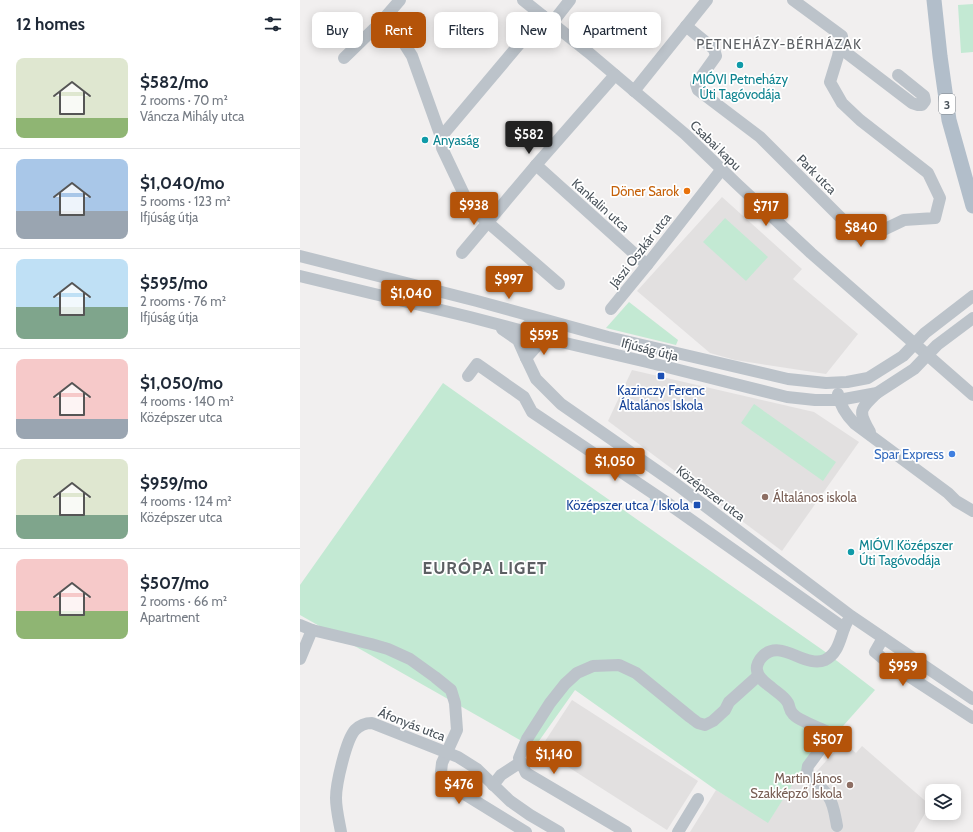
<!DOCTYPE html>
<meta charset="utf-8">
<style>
:root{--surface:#fff;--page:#f2f2f3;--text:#1f2937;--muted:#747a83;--line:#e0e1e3;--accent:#b45309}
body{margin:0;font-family:Cabin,sans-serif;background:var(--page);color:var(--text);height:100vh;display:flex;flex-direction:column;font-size:15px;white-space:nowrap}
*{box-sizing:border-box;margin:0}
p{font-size:13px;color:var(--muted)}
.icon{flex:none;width:22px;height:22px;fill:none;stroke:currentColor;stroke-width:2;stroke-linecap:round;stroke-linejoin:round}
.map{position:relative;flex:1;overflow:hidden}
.panel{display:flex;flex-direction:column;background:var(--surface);width:300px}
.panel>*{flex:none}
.hud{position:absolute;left:12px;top:12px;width:380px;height:36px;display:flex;gap:8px}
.buttons{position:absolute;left:625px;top:784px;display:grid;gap:8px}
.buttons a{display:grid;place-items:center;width:36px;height:36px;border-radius:8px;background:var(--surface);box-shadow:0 2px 10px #0003;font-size:20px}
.price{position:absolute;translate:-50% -34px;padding:0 9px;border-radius:4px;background:var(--accent);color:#fff;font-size:13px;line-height:26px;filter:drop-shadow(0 1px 2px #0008)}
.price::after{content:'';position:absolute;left:50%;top:24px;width:12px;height:9px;margin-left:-6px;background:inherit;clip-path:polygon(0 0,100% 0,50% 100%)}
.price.selected{background:#222;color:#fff}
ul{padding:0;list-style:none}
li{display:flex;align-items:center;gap:12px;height:100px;padding:0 16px}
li+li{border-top:1px solid var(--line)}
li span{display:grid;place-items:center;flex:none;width:112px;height:80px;border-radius:8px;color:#555}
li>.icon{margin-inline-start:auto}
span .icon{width:48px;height:48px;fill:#fffc;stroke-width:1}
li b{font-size:17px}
h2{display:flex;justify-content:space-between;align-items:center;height:48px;padding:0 16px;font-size:17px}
.pill{padding:0 14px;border-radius:8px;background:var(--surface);box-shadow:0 2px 10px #0003;font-size:14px;line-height:36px}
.pill.selected{background:var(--accent);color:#fff}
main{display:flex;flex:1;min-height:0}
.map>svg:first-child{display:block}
.education{fill:#e2e0e0}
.park{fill:#c3e9d3}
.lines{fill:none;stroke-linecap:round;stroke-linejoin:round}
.stream{stroke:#95cfe1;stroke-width:2.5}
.minor{stroke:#bcc3ca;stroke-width:12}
.major{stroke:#b2beca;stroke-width:15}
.culture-dot{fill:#0f9aa8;stroke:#fff;stroke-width:1.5}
.food-dot{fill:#e8710a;stroke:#fff;stroke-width:1.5}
.transit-dot{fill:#1a4fb4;stroke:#fff;stroke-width:1.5}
.shop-dot{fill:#3f7fe0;stroke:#fff;stroke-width:1.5}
.education-dot{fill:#8d6e63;stroke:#fff;stroke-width:1.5}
.labels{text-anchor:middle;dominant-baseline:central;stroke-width:3.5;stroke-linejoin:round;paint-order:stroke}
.shield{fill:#fff;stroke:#80868c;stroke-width:1}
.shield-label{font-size:12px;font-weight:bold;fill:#49525a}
.culture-label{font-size:13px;fill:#0d838f;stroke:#fff;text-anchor:start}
.street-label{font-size:13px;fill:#49525a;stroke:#fff}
.food-label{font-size:13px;fill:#c56008;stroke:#fff;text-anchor:end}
.transit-label{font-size:13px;fill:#164399;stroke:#fff}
.shop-label{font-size:13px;fill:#366cbe;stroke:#fff;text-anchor:end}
.education-label{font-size:13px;fill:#785e54;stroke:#fff;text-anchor:start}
.neighbourhood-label{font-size:14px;letter-spacing:1px;fill:#5c5f63;stroke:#fff}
.district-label{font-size:17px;font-weight:bold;letter-spacing:1px;fill:#5c5f63;stroke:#fff}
</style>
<main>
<section class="panel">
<h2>12 homes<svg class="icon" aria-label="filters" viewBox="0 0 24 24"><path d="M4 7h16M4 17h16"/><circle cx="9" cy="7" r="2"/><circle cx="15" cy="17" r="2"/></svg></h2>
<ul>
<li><span style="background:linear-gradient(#dfe7d0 75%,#8fb573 0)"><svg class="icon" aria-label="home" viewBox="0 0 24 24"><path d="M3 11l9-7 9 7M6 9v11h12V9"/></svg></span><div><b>$582/mo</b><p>2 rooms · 70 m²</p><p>Váncza Mihály utca</p></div></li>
<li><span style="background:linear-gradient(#a9c7e8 65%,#9aa5b1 0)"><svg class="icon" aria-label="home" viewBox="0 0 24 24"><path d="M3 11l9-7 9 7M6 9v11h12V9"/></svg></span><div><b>$1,040/mo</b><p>5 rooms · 123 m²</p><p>Ifjúság útja</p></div></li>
<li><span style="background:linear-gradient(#bfe0f5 60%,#7fa58c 0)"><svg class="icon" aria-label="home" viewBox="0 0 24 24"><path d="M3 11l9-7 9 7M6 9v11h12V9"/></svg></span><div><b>$595/mo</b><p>2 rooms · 76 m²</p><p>Ifjúság útja</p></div></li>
<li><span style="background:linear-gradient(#f6c9c9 75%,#9aa5b1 0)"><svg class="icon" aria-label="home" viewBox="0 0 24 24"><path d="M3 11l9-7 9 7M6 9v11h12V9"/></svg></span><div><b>$1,050/mo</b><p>4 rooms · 140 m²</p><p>Középszer utca</p></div></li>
<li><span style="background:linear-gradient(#dfe7d0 70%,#7fa58c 0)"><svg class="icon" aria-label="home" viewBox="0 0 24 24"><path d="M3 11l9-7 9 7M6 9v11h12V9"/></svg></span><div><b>$959/mo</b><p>4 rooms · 124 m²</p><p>Középszer utca</p></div></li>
<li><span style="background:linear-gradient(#f6c9c9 65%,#8fb573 0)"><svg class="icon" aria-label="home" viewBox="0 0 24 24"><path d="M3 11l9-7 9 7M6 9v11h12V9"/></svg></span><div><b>$507/mo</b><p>2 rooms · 66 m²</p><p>Apartment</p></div></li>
</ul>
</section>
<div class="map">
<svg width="673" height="832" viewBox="0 0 673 832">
<rect width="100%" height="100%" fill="#f1efef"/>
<!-- education -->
<g class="education">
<path d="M422,197l80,72 -9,10 65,55 -32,40 -91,-14 -25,-7 -73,-62z"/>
<path d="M332,370l182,42 45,30 -77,109 -174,-130z"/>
<path d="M272,700l126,81 -31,49 -127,-81z"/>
<path d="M543,742l13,11 6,-7 68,59 -16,27h-224l26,-42 52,32 28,-43 10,2 11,-10z"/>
</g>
<!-- park -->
<g class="park">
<path d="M673,4v48l-12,1 -3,-48z"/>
<path d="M425,218l43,39 -22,24 -43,-39z"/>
<path d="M329,302l49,38 -2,5 -70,-17z"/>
<path d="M143,383l381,268 51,39 -79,89 -28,44 -52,-33 -141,-100 -41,58 -234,-133v-30z"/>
<path d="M454,404l82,58 -13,19 -82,-58z"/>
</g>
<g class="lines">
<!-- stream -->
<path class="stream" d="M351,499l12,9"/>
<!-- minor -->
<g class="minor">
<path d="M223,0l65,52 97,82 52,50 74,69 162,142"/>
<path d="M81,22l19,15 12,19 29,81 1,11 28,59 89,77"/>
<path d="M252,23l18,-23"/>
<path d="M386,26l28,23 2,7 -20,28 2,6 62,47 99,99 22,-5 23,-11 31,-2 5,-20 -12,-25 -68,-53 -18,-17 -12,-21 8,-26 4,-20 -49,-36"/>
<path d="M540,48l72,55 6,2h4l3,-4 -1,-5 -26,-21"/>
<path d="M44,58l37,-36 19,-22"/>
<path d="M334,91l73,-91"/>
<path d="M141,137l102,-121"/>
<path d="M236,165l111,100"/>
<path d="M162,253l74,-88 79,-90"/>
<path d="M0,256l177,45 131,36 180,42 38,4 21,-1 21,-4 35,-22 22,-23 48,-37"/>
<path d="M0,276l170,41 57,15 17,6 103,24 140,35 28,3h24l38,-7 37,-24 23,-24 36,-27"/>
<path d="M311,309l36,-44 75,-96"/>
<path d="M228,325l-2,33 10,21 25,25 115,80 175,132 122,83"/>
<path d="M202,329l16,11 8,18 18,-20"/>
<path d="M168,376l9,-12 47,33 8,15 131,88 181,128"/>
<path d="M538,394c2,12 8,21 17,30l93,69 8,8 17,10"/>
<path d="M570,432c-12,-21 -11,-22 7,-39"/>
<path d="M0,625l12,5 59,14 17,5 22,10 25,18 16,13 4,13 2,27 -15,33 -1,9 5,8 10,9 70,43"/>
<path d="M583,638l-8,14 12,10 86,56"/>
<path d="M0,659l12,-29"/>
<path d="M221,762l-2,-4 8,-19 23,-36 15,-19 12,-11 16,-7 26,-1 17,8 54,44 8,6 7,2 8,-4 12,-11 4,-8 29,-26"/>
<path d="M193,785l8,-10 20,-13 5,11 100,59"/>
<path d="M537,826c-2,-10 -3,-22 -9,-30 -6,-9 -15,-15 -21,-24l1,-6 20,-27 1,-3 -1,-4c-10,-5 -29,-11 -35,-18 -4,-4 -3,-7 -5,-11 -3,-6 -10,-10 -16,-15 -6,-5 -14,-9 -15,-18 -1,-4 2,-10 5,-13 18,-20 43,12 63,3 15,-7 15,-25 22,-38"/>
<path d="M41,832c-2,-11 -5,-23 -5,-34 0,-14 10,-58 19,-68 5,-5 10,-7 17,-7l86,34 19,12 33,32 20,14 29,17"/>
<path d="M378,832l20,-33"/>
</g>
<!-- major -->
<path class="major" d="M634,0l6,56 9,64 24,86"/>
</g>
<!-- markers -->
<g class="culture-dot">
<circle cx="440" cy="65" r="4"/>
<circle cx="125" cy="140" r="4"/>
<circle cx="551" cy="552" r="4"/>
</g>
<circle class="food-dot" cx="387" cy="191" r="4"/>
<g class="transit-dot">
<rect x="357" y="372" width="8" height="8" rx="2"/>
<rect x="393" y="501" width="8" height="8" rx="2"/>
</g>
<circle class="shop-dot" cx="652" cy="454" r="4"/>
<g class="education-dot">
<circle cx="465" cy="497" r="4"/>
<circle cx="550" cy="785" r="4"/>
</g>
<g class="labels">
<!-- shield labels -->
<rect class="shield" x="639" y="94" width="16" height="20" rx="3"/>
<g class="shield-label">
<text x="647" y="104">3</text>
</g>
<!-- culture labels -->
<g class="culture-label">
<text x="440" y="79" text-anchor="middle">MIÓVI Petneházy<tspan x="440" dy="15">Úti Tagóvodája</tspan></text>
<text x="133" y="140">Anyaság</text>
<text x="559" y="545">MIÓVI Középszer<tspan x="559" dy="15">Úti Tagóvodája</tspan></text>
</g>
<!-- street labels -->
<g class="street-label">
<text transform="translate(416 145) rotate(44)">Csabai kapu</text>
<text transform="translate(517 174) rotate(45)">Park utca</text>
<text transform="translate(301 205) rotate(42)">Kankalin utca</text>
<text transform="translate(340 250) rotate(-52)">Jászi Oszkár utca</text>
<text transform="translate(350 349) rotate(14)">Ifjúság útja</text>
<text transform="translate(411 493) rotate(37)">Középszer utca</text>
<text transform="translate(112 724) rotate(21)">Áfonyás utca</text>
</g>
<!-- food labels -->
<g class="food-label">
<text x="379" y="191">Döner Sarok</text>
</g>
<!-- transit labels -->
<g class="transit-label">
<text x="361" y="390">Kazinczy Ferenc<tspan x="361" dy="15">Általános Iskola</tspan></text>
<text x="389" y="505" text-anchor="end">Középszer utca / Iskola</text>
</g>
<!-- shop labels -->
<g class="shop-label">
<text x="644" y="454">Spar Express</text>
</g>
<!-- education labels -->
<g class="education-label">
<text x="473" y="497">Általános iskola</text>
<text x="542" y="778" text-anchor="end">Martin János<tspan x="542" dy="15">Szakképző Iskola</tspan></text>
</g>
<!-- neighbourhood labels -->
<g class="neighbourhood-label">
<text x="479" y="44">PETNEHÁZY-BÉRHÁZAK</text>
</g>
<!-- district labels -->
<g class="district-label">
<text x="185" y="568">EURÓPA LIGET</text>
</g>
</g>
</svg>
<div class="buttons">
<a><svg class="icon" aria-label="layers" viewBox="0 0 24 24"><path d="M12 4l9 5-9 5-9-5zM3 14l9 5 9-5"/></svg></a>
</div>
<b class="price selected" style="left:229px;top:155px">$582</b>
<b class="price" style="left:174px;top:226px">$938</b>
<b class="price" style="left:466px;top:227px">$717</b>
<b class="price" style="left:561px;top:248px">$840</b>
<b class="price" style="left:209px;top:300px">$997</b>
<b class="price" style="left:111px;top:314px">$1,040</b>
<b class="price" style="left:244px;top:356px">$595</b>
<b class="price" style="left:315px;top:482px">$1,050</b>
<b class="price" style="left:603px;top:687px">$959</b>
<b class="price" style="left:528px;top:760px">$507</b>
<b class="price" style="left:254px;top:775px">$1,140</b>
<b class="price" style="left:159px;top:805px">$476</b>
<div class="hud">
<a class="pill">Buy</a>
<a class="pill selected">Rent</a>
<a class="pill">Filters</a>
<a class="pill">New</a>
<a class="pill">Apartment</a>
</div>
</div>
</main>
